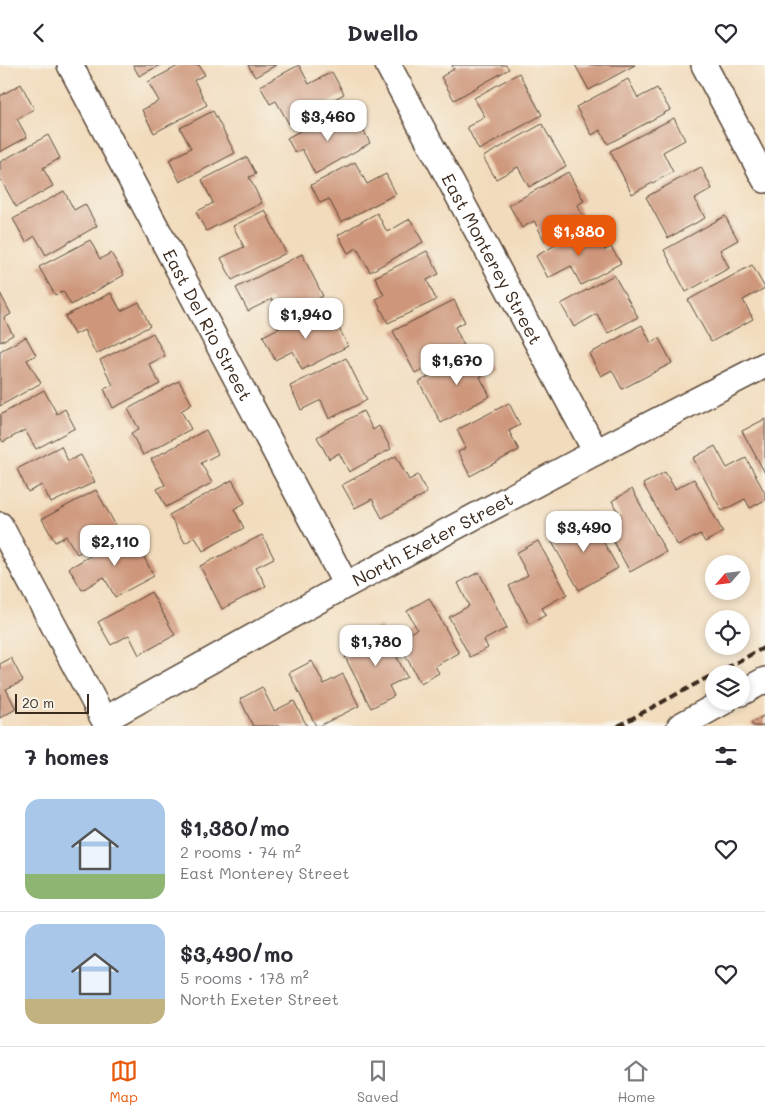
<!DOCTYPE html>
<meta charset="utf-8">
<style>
:root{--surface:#fff;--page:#f2f2f3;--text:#2b2b33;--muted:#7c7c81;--line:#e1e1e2;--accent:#ea580c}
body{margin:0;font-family:Mali,sans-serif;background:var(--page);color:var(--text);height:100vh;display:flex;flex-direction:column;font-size:19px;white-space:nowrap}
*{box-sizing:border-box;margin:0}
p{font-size:16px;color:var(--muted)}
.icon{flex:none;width:28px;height:28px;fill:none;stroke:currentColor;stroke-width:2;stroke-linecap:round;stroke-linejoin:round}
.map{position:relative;height:661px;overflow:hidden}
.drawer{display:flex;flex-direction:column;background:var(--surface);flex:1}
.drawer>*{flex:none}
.needle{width:32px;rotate:242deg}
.fabs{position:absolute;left:705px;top:490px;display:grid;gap:10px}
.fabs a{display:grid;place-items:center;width:45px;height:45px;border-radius:50%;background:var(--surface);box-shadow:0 2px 8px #0003;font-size:25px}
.scale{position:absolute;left:15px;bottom:12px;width:74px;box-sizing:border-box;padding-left:5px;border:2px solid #3b2a1e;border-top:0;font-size:14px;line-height:18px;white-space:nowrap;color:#3b2a1e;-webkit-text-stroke:4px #f7f3e8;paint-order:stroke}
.price{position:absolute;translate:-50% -42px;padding:0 11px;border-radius:10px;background:#fff;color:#222;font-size:16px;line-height:32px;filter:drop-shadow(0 1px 2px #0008)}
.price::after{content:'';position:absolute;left:50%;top:30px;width:15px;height:11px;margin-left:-8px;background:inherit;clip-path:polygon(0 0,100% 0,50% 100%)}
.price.active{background:var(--accent);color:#fff}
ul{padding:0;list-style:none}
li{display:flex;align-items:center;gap:15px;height:125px;padding:0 25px}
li+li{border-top:1px solid var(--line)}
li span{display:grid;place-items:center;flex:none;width:140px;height:100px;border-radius:15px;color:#555}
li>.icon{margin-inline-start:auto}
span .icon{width:60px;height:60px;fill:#fffc;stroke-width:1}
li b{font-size:21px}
h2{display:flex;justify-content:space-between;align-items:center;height:60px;padding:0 25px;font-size:21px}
header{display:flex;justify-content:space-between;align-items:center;height:65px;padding:0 25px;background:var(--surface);font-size:22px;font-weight:800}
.tab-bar{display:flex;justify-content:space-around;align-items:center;height:70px;border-top:1px solid var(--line);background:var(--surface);font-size:14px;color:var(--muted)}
.tab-bar a{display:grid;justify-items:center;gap:2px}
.tab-bar .active{color:var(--accent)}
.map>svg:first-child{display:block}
.building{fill:#ce977c}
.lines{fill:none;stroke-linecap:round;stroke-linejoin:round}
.minor-casing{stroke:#564536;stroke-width:28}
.minor{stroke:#fff;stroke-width:25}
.rail{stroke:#3b2a1e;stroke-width:4;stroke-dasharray:8 4;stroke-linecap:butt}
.labels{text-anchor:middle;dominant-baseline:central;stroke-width:5;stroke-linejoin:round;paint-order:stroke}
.street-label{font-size:18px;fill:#3b2a1e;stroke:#f7f3e8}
</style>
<header><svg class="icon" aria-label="back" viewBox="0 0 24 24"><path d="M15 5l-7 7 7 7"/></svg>Dwello<svg class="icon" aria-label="heart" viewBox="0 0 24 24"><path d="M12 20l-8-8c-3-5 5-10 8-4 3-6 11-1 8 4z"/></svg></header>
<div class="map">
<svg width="765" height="661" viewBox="0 0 765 661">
<rect width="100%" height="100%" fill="#f7f3e8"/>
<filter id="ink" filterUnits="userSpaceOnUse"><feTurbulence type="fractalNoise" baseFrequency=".02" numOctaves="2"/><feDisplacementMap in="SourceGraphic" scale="10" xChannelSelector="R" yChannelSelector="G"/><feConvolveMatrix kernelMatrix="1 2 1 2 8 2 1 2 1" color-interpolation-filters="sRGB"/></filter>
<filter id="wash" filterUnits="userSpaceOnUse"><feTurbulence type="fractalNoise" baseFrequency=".0096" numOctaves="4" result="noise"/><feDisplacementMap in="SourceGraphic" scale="20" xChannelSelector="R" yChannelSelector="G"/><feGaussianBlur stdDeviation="1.12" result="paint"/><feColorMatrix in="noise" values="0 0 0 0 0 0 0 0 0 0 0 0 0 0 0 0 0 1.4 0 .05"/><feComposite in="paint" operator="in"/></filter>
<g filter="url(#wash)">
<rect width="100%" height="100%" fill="#f2dbbc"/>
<g id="blocks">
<!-- building -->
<g class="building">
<path d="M133,0h27l-21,11z"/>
<path d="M180,0h19l6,10 -11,5 13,25 -53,28 -12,-23 17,-9 -11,-19z"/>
<path d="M248,0h28l-21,12z"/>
<path d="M299,0l10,19 23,-12 12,22 -55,30 -13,-23 -6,3 -10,-18z"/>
<path d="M452,0h54l3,4 -55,31 -13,-23 13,-8z"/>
<path d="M575,0h60l-46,25z"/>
<path d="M519,8l23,42 -63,35 -12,-23 18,-10 -11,-19z"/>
<path d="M628,14l10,19 19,-10 13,22 -62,34 -8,-14 -8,5 -16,-28z"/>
<path d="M21,19l13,25 -17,10 10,18 -27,15v-56z"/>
<path d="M213,46l22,42 -55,29 -11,-22 22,-12 -11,-20z"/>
<path d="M336,46l9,18 14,-8 11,22 -55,31 -13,-25 -7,4 -8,-15z"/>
<path d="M674,53l11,22 -22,12 10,20 -41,22 -22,-43z"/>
<path d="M542,59l24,42 -37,21 -11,-20 -22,12 -13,-22z"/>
<path d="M48,70l12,23 -17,10 10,18 -37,21 -16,-29v-16z"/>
<path d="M247,92l9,17 -7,3 13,26 -56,28 -10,-19 17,-9 -11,-23z"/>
<path d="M355,97l12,22 19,-10 10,20 -55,28 -12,-23 -9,4 -9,-18z"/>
<path d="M701,102l11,22 -17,10 10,19 -37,20 -22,-41z"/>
<path d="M568,107l16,29 -7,4 8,14 -40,22 -11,-20 -12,7 -13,-23z"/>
<path d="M64,126l10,19 11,-6 12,22 -51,29 -11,-19 -9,6 -13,-23z"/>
<path d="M265,145l21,43 -54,27 -11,-22 23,-11 -11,-21z"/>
<path d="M377,148l10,19 23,-13 13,23 -53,30 -13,-24 -9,5 -10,-18z"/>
<path d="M725,151l13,24 -18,10 9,18 -43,24 -22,-42z"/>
<path d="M591,160l14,25 6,-3 10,16 -40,22 -10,-19 -23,12 -12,-22z"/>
<path d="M90,175l10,19 11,-6 13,22 -53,30 -8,-14 -8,4 -16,-28z"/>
<path d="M427,186l12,23 -12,6 9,20 -48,23 -12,-24 8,-4 -9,-18z"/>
<path d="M302,189l21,42 -41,21 -10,-18 -24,12 -12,-23z"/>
<path d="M752,200l13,23 -22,12 10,19 -42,23 -23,-42z"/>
<path d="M614,210l24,42 -30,16 -11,-19 -23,13 -13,-23z"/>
<path d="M0,228l11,21 -7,4 9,17 -13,7z"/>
<path d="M111,228l10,18 18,-9 11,24 -54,28 -12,-24 -10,5 -9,-19z"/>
<path d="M454,235l11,22 -10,5 10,21 -50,25 -22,-42z"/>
<path d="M319,243l13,24 7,-4 9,18 -46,24 -9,-19 -18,9 -12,-24z"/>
<path d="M642,260l9,18 8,-5 13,25 -50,26 -10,-19 -11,6 -12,-22z"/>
<path d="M153,268l12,23 -16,8 11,20 -47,24 -9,-19 9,-4 -13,-25z"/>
<path d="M26,272l10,18 -9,5 14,23 -41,23v-55z"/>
<path d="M479,284l13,22 -12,6 10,19 -49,27 -22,-41z"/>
<path d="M346,293l21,42 -38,19 -8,-19 -20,10 -11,-24z"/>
<path d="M179,316l13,23 -11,7 10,18 -48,26 -12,-22 8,-4 -11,-20z"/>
<path d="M44,325l13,24 8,-5 10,19 -39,21 -11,-19 -22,12 -3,-5v-22z"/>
<path d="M509,338l11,22 -11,6 10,19 -49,26 -12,-24 8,-4 -9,-18z"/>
<path d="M363,346l10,19 6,-4 12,23 -42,23 -10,-19 -10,6 -12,-22z"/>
<path d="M765,354v54l-23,-42z"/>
<path d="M206,365l12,24 -17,9 11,20 -46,24 -9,-18 8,-4 -14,-26z"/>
<path d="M61,381l7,15 13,-6 14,27 -44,21 -9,-18 -14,7 -11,-23z"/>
<path d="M715,381l12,22 19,-10 19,35v7l-15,8 -5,-9 -23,12 -29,-53z"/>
<path d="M396,391l13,24 9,-5 9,18 -45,25 -10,-19 -17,9 -13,-23z"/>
<path d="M665,407l10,17 19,-10 29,53 -18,10 -5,-8 -22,12 -35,-62z"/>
<path d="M232,415l13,23 -11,6 10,19 -41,23 -8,-14 -10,6 -16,-28z"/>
<path d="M632,424l34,63 -36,20 -25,-46 16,-9 -9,-16z"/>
<path d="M96,425l23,41 -42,23 -11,-18 -11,6 -13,-23z"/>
<path d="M588,449l30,54 -39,22 -27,-48 14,-8 -4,-6z"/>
<path d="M131,468l23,43 -39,21 -11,-20 -22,13 -13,-22z"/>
<path d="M262,470l12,23 -18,9 10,19 -44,23 -22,-43z"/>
<path d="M538,476l29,53 -25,14 4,7 -17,9 -20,-38 19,-11 -12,-22z"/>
<path d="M479,507l28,56 -23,12 4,8 -18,9 -21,-40 20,-11 -11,-23z"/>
<path d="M151,527l24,43 -36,20 -10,-20 -18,10 -13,-23z"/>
<path d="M429,533l30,55 -24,13 4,7 -18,11 -24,-44 20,-11 -10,-18z"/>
<path d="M381,561l26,51 -18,9 5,10 -23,12 -26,-51 18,-9 -5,-11z"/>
<path d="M11,593l12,23 -17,8 10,20 -16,9v-54z"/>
<path d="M312,596l12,23 19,-10 16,32 -40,20h-3l-27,-53z"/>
<path d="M262,622l12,24 20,-10 13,25h-54l-13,-27z"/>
<path d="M765,650v11h-12l-2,-3z"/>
</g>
</g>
</g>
<g filter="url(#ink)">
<use href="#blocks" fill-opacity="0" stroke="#564536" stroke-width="1"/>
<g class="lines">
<!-- minor casing -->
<g class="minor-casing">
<g id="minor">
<path id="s1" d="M70,0l276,520"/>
<path id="s2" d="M388,0l208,387"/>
<path d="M704,0l61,115"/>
<path id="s3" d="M0,460l104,195 242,-135 250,-133 169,-87"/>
<path d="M741,628l24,-13"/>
<path d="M680,661l45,-25"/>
</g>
</g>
<!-- minor -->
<use href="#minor" class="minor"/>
<!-- rail -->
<g class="rail">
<path d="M715,609l50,-27"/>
<path d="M618,661l96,-52"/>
</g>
</g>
</g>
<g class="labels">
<!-- street labels -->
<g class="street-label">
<text stroke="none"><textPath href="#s2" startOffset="220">East Monterey Street</textPath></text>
<text stroke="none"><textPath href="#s1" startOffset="294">East Del Rio Street</textPath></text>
<text stroke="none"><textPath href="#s3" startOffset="596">North Exeter Street</textPath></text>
</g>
</g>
</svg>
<div class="fabs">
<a><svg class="needle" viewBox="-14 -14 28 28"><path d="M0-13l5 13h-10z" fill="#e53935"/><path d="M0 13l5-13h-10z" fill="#7c7c81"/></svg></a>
<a><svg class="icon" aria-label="locate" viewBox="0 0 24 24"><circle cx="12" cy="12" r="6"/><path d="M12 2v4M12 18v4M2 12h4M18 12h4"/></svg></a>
<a><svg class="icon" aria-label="layers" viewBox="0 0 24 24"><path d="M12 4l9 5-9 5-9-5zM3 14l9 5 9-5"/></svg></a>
</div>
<div class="scale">20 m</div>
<b class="price" style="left:328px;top:77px">$3,460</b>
<b class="price active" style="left:579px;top:192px">$1,380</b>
<b class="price" style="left:306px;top:275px">$1,940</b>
<b class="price" style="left:457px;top:321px">$1,670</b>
<b class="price" style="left:584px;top:488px">$3,490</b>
<b class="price" style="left:115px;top:502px">$2,110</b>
<b class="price" style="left:376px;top:602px">$1,780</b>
</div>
<section class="drawer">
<h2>7 homes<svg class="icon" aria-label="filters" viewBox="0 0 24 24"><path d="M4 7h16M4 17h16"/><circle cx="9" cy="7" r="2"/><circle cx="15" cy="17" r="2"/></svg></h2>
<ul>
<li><span style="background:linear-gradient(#a9c7e8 75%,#8fb573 0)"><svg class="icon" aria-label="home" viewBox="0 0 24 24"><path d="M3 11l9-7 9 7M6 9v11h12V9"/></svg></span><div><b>$1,380/mo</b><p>2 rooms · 74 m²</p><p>East Monterey Street</p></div><svg class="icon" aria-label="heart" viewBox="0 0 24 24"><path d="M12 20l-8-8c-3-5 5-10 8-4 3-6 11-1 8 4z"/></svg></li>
<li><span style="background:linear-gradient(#a9c7e8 75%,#c2b280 0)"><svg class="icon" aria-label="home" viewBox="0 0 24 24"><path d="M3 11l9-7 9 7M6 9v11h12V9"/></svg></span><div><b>$3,490/mo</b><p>5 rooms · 178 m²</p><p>North Exeter Street</p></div><svg class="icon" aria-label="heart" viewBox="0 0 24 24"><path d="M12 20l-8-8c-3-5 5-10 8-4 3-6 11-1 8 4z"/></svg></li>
</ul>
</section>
<nav class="tab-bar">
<a class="active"><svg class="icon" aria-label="map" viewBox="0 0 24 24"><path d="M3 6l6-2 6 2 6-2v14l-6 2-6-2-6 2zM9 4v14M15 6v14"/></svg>Map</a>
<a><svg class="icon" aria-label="saved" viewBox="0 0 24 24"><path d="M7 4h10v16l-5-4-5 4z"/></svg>Saved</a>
<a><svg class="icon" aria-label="home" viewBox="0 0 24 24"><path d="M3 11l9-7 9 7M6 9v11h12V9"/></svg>Home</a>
</nav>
